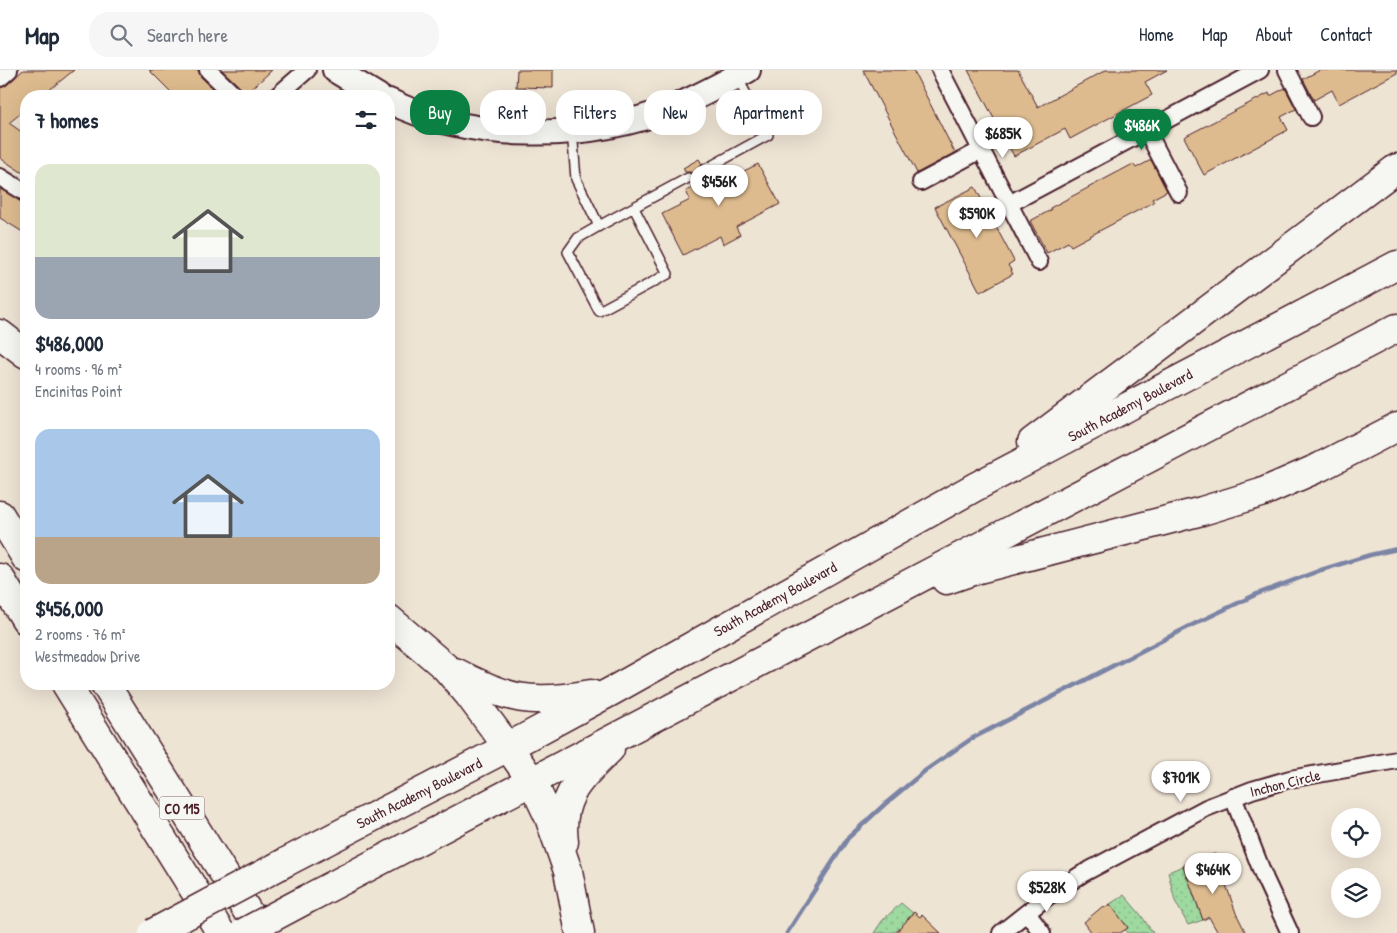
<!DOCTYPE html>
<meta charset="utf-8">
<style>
:root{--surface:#fff;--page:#f6f6f7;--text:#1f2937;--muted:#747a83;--line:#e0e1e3;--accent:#0b8043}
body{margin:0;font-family:"Patrick Hand",sans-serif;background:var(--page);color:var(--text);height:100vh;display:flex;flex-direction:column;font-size:19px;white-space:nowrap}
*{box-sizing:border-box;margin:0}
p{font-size:16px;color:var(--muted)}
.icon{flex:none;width:28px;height:28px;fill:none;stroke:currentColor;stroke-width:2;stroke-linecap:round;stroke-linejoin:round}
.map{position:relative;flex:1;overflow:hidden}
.sheet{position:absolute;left:20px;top:20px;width:375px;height:600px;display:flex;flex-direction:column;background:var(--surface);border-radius:20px;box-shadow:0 5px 20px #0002}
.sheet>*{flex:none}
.top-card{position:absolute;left:410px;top:20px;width:475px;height:45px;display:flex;gap:10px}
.tools{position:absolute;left:1331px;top:738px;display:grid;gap:10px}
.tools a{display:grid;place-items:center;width:50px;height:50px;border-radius:50%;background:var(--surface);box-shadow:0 5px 20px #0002;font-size:25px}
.price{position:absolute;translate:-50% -42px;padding:0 11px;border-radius:18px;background:#fff;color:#222;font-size:16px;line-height:32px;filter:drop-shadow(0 1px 2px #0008)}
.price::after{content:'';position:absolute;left:50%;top:30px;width:15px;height:11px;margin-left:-8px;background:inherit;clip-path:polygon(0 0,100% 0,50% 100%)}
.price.active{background:var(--accent);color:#fff}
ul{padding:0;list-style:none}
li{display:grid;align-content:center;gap:10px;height:265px;padding:0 15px}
li span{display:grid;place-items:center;height:155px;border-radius:15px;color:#555}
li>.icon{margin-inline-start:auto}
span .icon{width:90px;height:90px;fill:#fffc;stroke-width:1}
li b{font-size:21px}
h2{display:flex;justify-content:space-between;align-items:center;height:60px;padding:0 15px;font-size:21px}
.pill{padding:0 18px;border-radius:20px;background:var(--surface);box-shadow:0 5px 20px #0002;font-size:18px;line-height:45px}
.pill.active{background:var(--accent);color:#fff}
header{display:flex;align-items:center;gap:30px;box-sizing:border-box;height:70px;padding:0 25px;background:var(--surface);border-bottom:1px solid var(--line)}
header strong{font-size:24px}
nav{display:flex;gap:28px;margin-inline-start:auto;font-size:18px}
.search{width:350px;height:45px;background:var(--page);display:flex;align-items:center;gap:12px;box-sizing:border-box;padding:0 18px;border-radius:20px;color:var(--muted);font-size:19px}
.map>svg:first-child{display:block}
.grass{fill:url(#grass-dots);stroke:#747c66}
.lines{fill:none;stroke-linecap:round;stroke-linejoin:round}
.stream{stroke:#7b84a5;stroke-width:4.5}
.building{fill:#ddbb8f;stroke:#4a1f2b}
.lane-casing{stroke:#4a1f2b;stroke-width:12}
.street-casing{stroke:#4a1f2b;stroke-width:20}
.secondary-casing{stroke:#4a1f2b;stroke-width:28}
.highway-casing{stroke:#4a1f2b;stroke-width:31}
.lane{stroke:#f6f6f2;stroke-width:9}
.street{stroke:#f6f6f2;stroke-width:16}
.secondary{stroke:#f6f6f2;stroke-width:24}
.highway{stroke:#f6f6f2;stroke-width:28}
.highway-bridge-casing{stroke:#4a1f2b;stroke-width:31;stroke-linecap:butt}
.highway-bridge{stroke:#f6f6f2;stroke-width:28}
.labels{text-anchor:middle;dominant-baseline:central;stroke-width:4;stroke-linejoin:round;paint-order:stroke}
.shield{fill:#f6f6f2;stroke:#7e6067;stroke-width:1}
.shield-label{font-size:14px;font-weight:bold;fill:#4a1f2b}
.street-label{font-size:15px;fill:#4a1f2b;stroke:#f6f6f2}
</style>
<header>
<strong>Map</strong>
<div class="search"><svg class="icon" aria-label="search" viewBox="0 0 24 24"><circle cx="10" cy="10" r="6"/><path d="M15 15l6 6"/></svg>Search here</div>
<nav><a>Home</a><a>Map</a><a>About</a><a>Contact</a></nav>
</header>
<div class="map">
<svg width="1397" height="863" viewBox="0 0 1397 863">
<defs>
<pattern id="grass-dots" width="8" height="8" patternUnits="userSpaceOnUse" patternTransform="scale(1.25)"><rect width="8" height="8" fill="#9ed9a0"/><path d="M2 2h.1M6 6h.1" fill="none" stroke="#8aba8a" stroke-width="1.8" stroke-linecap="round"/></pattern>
</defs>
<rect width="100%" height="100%" fill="#eee4d4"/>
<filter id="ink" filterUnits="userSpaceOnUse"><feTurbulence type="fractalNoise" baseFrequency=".02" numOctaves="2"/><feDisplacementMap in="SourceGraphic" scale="10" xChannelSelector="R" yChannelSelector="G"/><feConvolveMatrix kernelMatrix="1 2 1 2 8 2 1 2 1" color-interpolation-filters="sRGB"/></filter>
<g filter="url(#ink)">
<!-- grass -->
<g class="grass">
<path d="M1183,796l5,14 4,-1 5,12 -4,2 10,27 -15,5 -13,-24 -7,-29z"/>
<path d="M1124,825l17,20 12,18h-26l-2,-3 3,-3 -3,-4 -2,1 -13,-20z"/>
<path d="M901,833l12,10c-16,20 -13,20 -39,20l8,-12z"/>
</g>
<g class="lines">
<!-- stream -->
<path class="stream" d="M787,863l61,-95 37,-34 41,-34 45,-31 219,-113 67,-32 64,-24 49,-15 27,-6"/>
</g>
<!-- building -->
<g class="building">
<path d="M23,0h51l-32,26h-16v13l-17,14 17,12v40l-26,-17v-70l7,-3z"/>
<path d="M149,0h49l3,7 20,19h-46z"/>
<path d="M222,0h50l-27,25 -3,-6z"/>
<path d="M517,0h36v18l-37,-1z"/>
<path d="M863,0h50l42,83 -38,20z"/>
<path d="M968,0h50l20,37 68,-37h61l-22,12 7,13 -82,44 -5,-10 -51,27z"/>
<path d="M1320,0h77v3l-58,31 -7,-14 -18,10 -11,-21z"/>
<path d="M1285,18l11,21 -15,8 7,13 -84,45 -20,-38 85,-44 1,3z"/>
<path d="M699,89l3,5 -4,5 2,6h7l2,4 9,-5 4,8 36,-18 22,40 -44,23 4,8 -17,9 -3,-8 -37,19 -21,-41 28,-14 -4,-9 7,-3 -2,-5 3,-2v-6l-3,-3h-6l-2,-4z"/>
<path d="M1151,90l16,31 -15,8 2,3 -83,44 -3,-4 -21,11 -17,-32 21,-11 -1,-2 83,-44 3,4z"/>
<path d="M975,117l39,74 -6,4 5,9 -33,18 -45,-85z"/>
<path d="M0,119l21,13 5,1v31l-26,-16z"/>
<path d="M1215,784l21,59 10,20h-28l-9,-16 -6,3 -20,-55z"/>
<path d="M1110,834l18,24 -8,5h-28l-8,-11 19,-16 1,2z"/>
<path d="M914,842l6,5 2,-2 19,18h-45z"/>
</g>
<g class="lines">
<!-- lane casing -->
<g class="lane-casing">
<g id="lane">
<path d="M572,60l4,49 23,47 89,-48"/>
<path d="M704,100l64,-35 -31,-58"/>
<path d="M599,156l-21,12 -10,14 31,59 69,-37 -34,-66"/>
</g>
</g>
<!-- street casing -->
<g class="street-casing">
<g id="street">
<path d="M208,0l27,26"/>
<path d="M940,0l99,192"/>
<path d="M1287,0l24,47"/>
<path d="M0,8l9,-8"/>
<path d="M277,26l30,-26"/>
<path d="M1147,61l32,62"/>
<path d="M0,107l26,16"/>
<path d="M921,112l60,-32"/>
<path d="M1009,134l251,-134"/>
<path d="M1233,727l32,82 25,54"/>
<path d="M1027,843l15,20"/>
<path d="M1001,863l47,-37 34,-22 124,-66 46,-18 38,-11 107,-19"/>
</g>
</g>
<!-- secondary casing -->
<g class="secondary-casing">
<g id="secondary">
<path d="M335,0l43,26"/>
<path d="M389,31c84,41 198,41 285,6 25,-10 50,-24 74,-37"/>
</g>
</g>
<!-- highway casing -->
<g class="highway-casing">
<g id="highway">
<path d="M0,264l26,20"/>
<path d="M1032,372l365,-274"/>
<path d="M0,445l26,43"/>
<path d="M0,508l26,42"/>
<path d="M946,510l29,-10 227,-59 59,-18 59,-26 77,-40"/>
<path d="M389,549l56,48 24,28 39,52 24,34 17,36 19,54 12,62"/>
<path d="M455,602c54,28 76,33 136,22"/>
<path d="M66,614l155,249"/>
<path d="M105,614l156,249"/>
<path d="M564,772c-6,-46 16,-63 46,-93"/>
<path d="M286,792l222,-115 104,-56 363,-204 422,-222"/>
<path d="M307,829l1090,-571"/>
</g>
</g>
<!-- lane -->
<use href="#lane" class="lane"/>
<!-- street -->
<use href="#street" class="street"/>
<!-- secondary -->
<use href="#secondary" class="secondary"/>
<!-- highway -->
<use href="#highway" class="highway"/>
<!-- highway-bridge casing -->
<g class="highway-bridge-casing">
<g id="highway-bridge">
<path d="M153,863l133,-71"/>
<path d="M243,863l64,-34"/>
</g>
</g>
<!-- highway-bridge -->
<use href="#highway-bridge" class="highway-bridge"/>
</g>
</g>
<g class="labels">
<!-- shield labels -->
<rect class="shield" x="159.5" y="726.5" width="45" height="23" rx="4"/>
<g class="shield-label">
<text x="182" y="738">CO 115</text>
</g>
<!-- street labels -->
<g class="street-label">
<text transform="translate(1130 335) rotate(-28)">South Academy Boulevard</text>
<text transform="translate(775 529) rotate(-29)">South Academy Boulevard</text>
<text transform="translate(1285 713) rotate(-14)">Inchon Circle</text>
<text transform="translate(419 723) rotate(-27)">South Academy Boulevard</text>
</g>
</g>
</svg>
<div class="tools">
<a><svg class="icon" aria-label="locate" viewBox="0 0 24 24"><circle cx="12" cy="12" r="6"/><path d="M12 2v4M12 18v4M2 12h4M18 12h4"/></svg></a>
<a><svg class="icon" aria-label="layers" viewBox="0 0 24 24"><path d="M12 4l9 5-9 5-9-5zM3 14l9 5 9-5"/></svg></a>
</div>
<b class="price active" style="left:1142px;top:81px">$486K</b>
<b class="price" style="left:1003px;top:89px">$685K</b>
<b class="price" style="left:719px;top:137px">$456K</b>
<b class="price" style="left:977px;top:169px">$590K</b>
<b class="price" style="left:1181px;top:733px">$701K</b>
<b class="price" style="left:1213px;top:825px">$464K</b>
<b class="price" style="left:1047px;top:843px">$528K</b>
<div class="top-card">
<a class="pill active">Buy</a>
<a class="pill">Rent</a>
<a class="pill">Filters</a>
<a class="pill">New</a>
<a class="pill">Apartment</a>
</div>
<section class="sheet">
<h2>7 homes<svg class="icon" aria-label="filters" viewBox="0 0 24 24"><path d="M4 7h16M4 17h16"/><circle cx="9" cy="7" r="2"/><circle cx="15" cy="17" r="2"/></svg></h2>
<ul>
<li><span style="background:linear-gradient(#dfe7d0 60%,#9aa5b1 0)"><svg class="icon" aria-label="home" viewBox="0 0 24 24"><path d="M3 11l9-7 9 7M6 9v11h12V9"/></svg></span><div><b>$486,000</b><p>4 rooms · 96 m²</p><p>Encinitas Point</p></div></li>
<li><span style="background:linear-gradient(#a9c7e8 70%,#b9a48a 0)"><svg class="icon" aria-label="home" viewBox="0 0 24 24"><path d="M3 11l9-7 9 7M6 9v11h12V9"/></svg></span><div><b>$456,000</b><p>2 rooms · 76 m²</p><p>Westmeadow Drive</p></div></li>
</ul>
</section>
</div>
